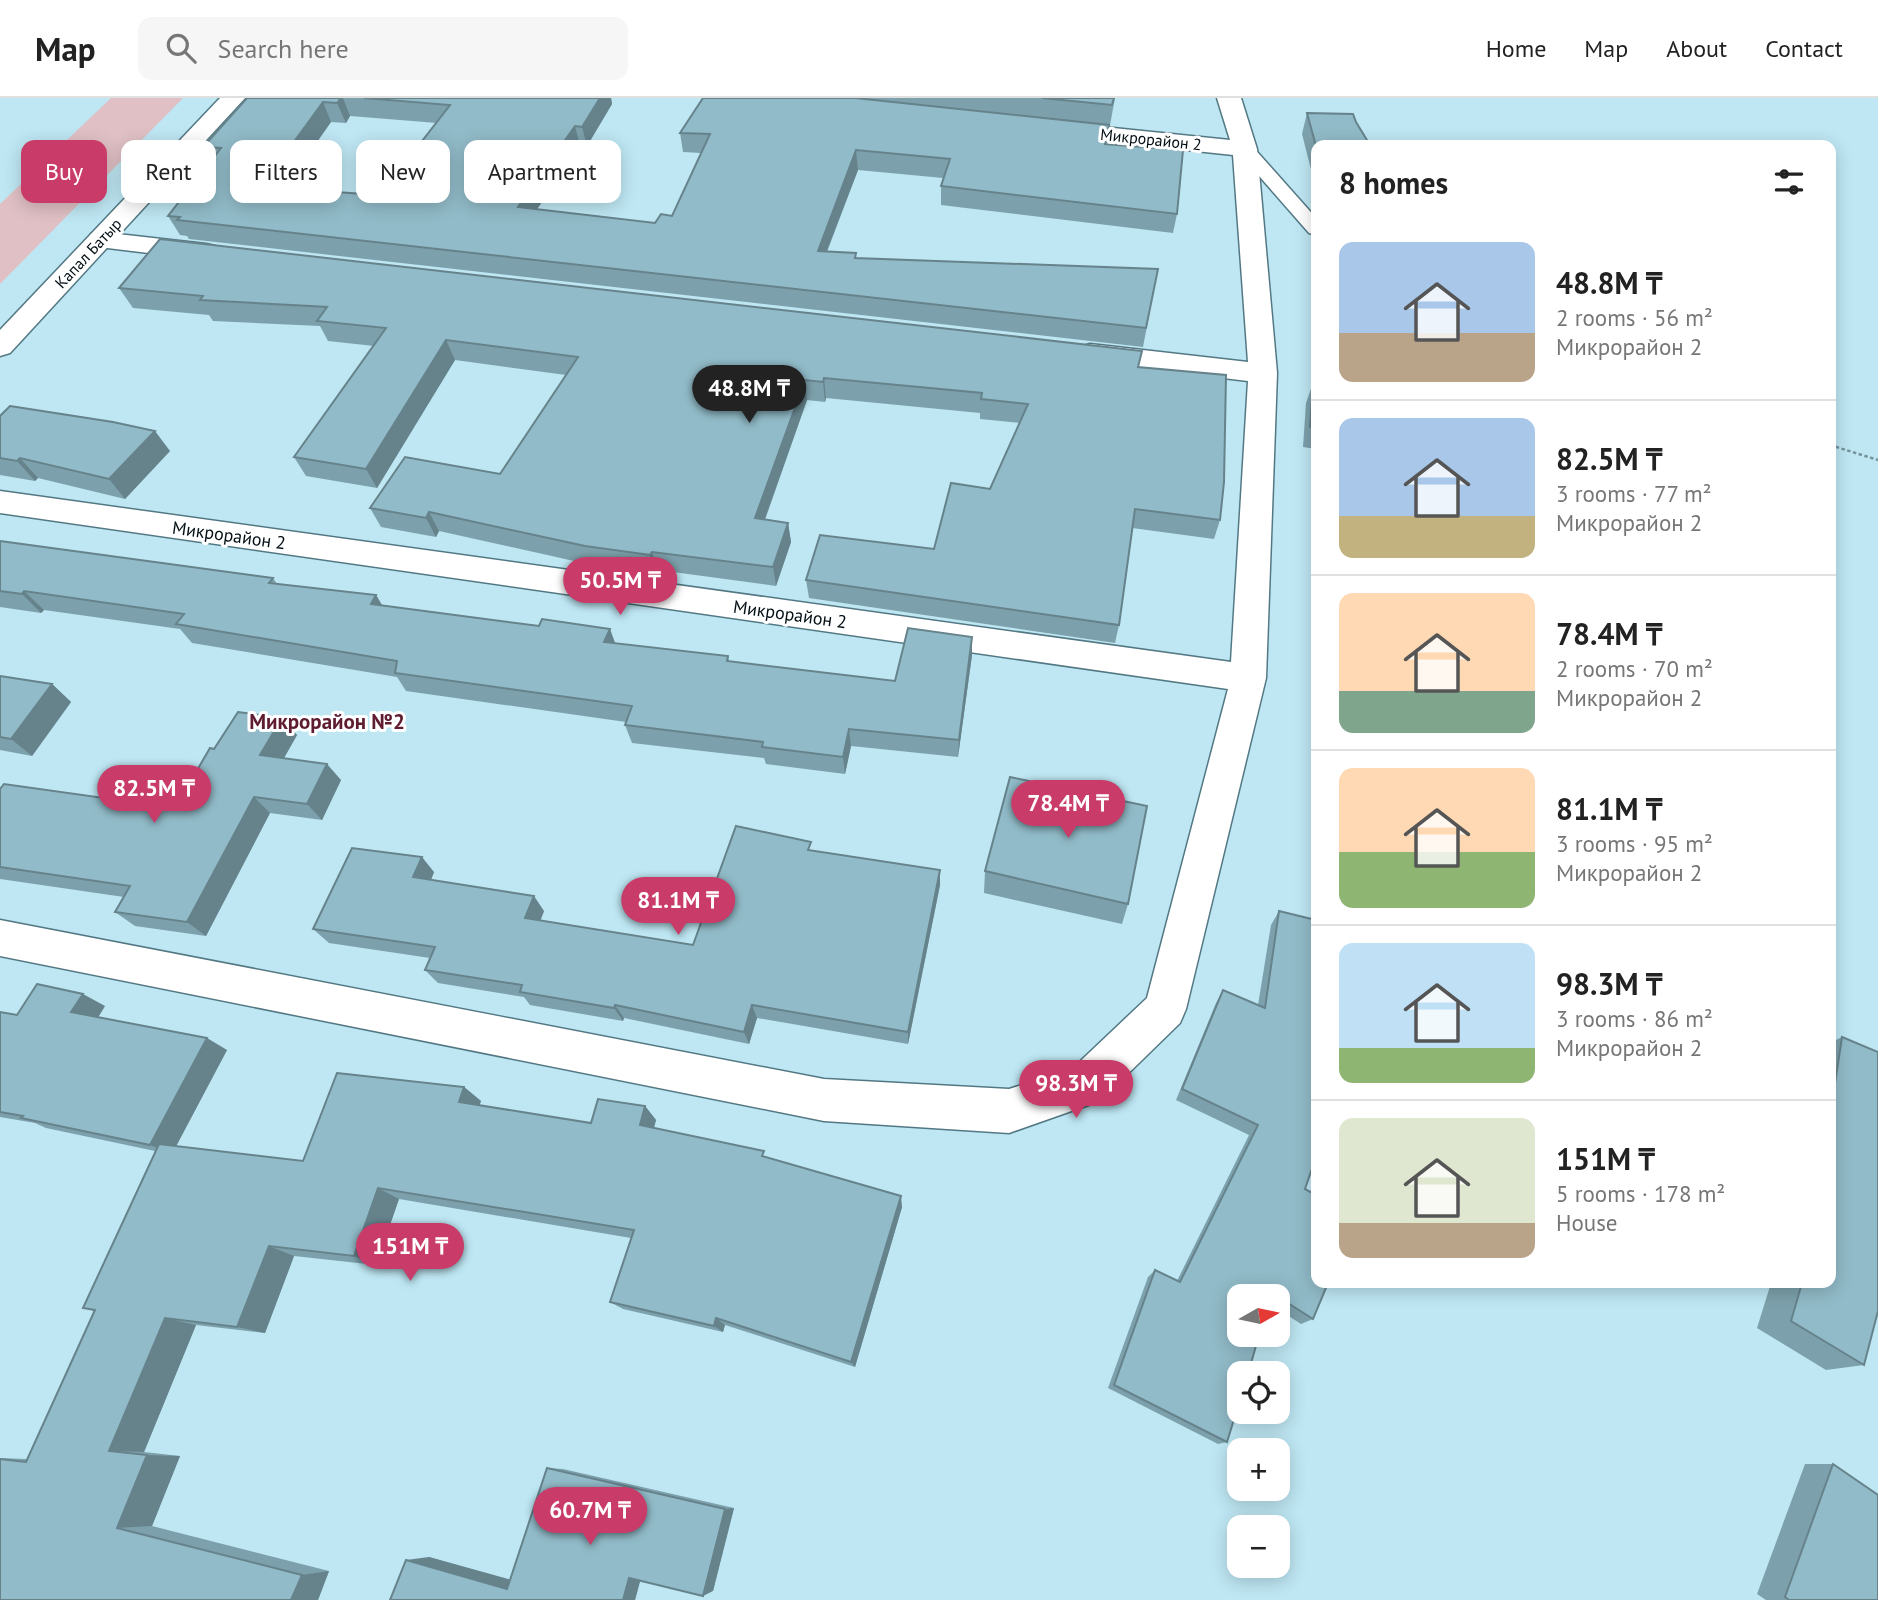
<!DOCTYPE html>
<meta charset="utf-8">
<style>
:root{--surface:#fff;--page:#f6f6f6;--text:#222;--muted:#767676;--line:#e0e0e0;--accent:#c93b68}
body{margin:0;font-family:"PT Sans",sans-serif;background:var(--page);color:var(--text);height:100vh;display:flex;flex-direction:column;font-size:26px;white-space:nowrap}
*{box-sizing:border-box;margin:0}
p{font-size:23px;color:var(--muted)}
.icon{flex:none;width:38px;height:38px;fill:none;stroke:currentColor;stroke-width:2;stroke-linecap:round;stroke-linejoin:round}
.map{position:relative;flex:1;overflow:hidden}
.panel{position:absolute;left:1311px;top:42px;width:525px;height:1148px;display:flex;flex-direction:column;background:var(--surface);border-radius:14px;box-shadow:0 4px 18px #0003}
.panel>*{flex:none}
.guide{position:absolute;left:21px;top:42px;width:665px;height:63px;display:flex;gap:14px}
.needle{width:46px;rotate:81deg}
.tools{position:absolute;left:1227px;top:1186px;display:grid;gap:14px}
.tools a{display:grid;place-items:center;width:63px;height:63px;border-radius:14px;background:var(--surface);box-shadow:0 4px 18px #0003;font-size:35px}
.price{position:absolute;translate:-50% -60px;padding:0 16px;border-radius:24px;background:var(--accent);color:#fff;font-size:23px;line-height:46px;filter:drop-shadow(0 2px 4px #0008)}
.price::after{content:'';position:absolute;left:50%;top:42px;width:21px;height:16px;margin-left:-10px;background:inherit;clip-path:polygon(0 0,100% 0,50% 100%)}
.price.on{background:#222;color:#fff}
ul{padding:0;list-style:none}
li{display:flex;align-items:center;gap:21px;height:175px;padding:0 28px}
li+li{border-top:2px solid var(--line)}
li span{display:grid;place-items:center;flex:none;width:196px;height:140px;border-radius:14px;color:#555}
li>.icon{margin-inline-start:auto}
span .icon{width:84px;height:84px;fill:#fffc;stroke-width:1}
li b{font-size:30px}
h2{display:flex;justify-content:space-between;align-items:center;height:84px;padding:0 28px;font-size:30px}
.pill{padding:0 24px;border-radius:14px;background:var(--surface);box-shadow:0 4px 18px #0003;font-size:24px;line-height:63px}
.pill.on{background:var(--accent);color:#fff}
header{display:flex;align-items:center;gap:42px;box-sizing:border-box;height:98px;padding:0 35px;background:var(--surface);border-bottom:2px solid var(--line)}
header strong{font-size:33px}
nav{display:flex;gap:38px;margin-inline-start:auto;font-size:24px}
.search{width:490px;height:63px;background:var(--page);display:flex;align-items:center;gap:18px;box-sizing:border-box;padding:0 24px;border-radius:14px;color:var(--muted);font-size:26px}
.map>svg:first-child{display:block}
.green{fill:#e0c0c5}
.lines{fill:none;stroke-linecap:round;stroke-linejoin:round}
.lane-casing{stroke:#537883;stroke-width:3}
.street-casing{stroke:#537883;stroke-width:3}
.secondary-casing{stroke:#537883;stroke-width:3}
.path{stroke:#75939c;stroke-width:2.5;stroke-dasharray:3.5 2.5;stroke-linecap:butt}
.lane{fill:#fff;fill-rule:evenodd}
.street{fill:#fff;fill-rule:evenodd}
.secondary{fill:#fff;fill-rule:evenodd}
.wall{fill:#7da1ac;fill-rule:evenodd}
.shaded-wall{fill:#66838c}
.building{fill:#91bbc8;stroke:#66838c;stroke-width:2}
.labels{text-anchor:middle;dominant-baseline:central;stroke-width:6;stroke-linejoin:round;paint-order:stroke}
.far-street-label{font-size:16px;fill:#030f14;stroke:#fff}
.street-label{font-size:18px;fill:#030f14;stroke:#fff}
.quarter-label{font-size:21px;font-weight:bold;fill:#5f1b2f;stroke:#fff}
</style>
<header>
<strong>Map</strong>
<div class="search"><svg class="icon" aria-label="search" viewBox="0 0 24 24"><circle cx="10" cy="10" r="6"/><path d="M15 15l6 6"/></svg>Search here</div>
<nav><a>Home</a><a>Map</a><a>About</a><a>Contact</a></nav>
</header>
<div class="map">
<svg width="1878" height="1502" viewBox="0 0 1878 1502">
<rect width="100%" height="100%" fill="#bee7f3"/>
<!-- green -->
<path class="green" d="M111,0h72l-183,186v-80z"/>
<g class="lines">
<!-- lane casing -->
<g class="lane-casing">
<path id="lane" d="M1245,46l6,1 65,73v17l-7,-2 -70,-80 -3,-4z"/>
</g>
<!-- street casing -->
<g class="street-casing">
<g id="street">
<path d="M1217,0h24l16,51 20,224 -11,305 -80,331 -6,14 -80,78 -91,32 -185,-12 -824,-165v-36l824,159 185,10 63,-20 75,-71 81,-309 -1228,-176v-22l1231,171 17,-281 -158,-19 -10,-3 -4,-6 4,-6 10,-3 158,18 -15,-207 -178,-19 -8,-2 -4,-5 4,-5 8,-2 175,18z"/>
<path d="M100,134l106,12 9,2 4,6 -4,6 -9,2 -115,-14 -4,-6 4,-6z"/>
</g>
</g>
<!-- secondary casing -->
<g class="secondary-casing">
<path id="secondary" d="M220,0h25l-235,255 -10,3v-26z"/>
</g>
<!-- path -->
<path class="path" d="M1830,347l48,15"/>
<!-- lane -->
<use href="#lane" class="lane"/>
<!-- street -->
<use href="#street" class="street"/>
<!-- secondary -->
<use href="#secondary" class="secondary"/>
</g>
<!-- wall -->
<g class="wall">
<path d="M247,0h364l1,6 -25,42h-7l-43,63 118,14 17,-7 29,-63 -18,-1 -3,-19 429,-8 -3,19 71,70 -4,19 -232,-28v-19l2,-8 -85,-8 -31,82 30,6 301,11 -15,78 -954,-108 -2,-3 -7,-1 -12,-19 43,-55 -8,-14zM350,18l87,7 -57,72 -96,-6 47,-67 15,1z"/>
<path d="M856,0h259l-5,27z"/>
<path d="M1307,15l49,9 -40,23v44l-14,-55z"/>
<path d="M119,190l1020,80 81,152 -6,19 -82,-11 -13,97 -4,18 -306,-45 -3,-18 128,-31 56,-60 30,-66 -40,-4v-6l-154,-15 -1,4 -18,-2 -42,120 23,3 3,19 -15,44 -118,-16 -2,4 -64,-9 -153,-34 -3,6 -55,-10 -11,-19 130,-34 66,-99 -111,-15 -78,128 -71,-12 -12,-19 80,-111 -46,-5 -8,-15 -107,-5 -4,-6 -76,-7z"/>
<path d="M1313,285h3v66l-13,-2 3,-44z"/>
<path d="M0,318l170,35 -45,48 -87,-21 -3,3 -35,-6z"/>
<path d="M0,443l273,37 4,6 99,11 6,10 233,38 113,13 1,5 166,20 77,-44v18l-14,102 -107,-11 -6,28 -79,-10 -2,-6 -132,-15 -7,-18 1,-3 -220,-31 -9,-14 -205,-34 -12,-14 -136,-19 -3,3 -41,-6z"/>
<path d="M1316,500v59l-4,-1 1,-51z"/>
<path d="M0,578l52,8 19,18 -39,54 -32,-6z"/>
<path d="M282,620l15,17 -13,23 57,22 -19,40 -52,-7 -64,123 -71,-10 -20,-14 9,-15 -124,-18v-90l175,19z"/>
<path d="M813,752l127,35 -32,159 -151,-26 -8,26 -125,-26 -1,3 -93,-16 -6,-8 -86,-14 -13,-13 5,-12 -101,-15 -16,-14 121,-57 -3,8 113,31 -4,10 153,24z"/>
<path d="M985,773l143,33 -6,20 -138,-31z"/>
<path d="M1279,813l26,278 8,130 -12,5 -23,-15v-12h-39l-12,145 -9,2 -110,-56 40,-111 7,-7 22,11 72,-146 -73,-35 40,-97 7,-13 35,15 13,-80z"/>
<path d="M105,908l-7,11 129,33 -51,96 127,15 161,-74 17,14 -2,4 112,18 54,-17 11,14 -2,8 113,29 135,50 -47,160 -130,-42 -2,7 -100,-23 -13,-7 21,-64 -232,-39 -23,66 -82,-9 -29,77 -69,-8 -52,127 36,4 -28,70 177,45 -11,29h-318v-142l27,1 67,-148 -11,-3 72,-157 -109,-23 -11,-5 -35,-6v-105l17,3z"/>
<path d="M1842,939l22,328 -38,5 -69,-42 14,-45h59v-240z"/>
<path d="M1805,1366h28l45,136h-112l-9,-6z"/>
<path d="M547,1370l16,1 171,39 -21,83 -73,-10 -5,19h-245l39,-43 81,23z"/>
</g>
<!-- shaded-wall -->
<g class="shaded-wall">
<path d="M341,0h2l7,18 -4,7 -9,-20z"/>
<path d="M600,0h11l1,6 -25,42 -5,-19z"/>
<path d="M323,4l8,20 -60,85 -10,-20z"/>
<path d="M575,28l5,20 -55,81 -7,-20z"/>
<path d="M856,52l2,20 -39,101 -1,-20z"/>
<path d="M446,242l9,20 -78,128 -11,-19z"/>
<path d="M824,280l2,20 -1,4 -2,-20z"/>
<path d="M805,282l2,20 -49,138 -3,-20z"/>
<path d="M155,333l15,20 -45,48 -16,-20z"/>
<path d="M20,360l18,20 -3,3 -18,-20z"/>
<path d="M429,414l10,19 -3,6 -10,-19z"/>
<path d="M788,425l3,19 -15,44 -3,-19z"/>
<path d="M652,454l6,18 -2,4 -6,-19z"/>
<path d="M24,493l20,19 -3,3 -19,-19z"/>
<path d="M376,497l11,19 -16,-10z"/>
<path d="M610,531l7,19 -13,-6z"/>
<path d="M972,539v18l-14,102 1,-17z"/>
<path d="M52,586l19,18 -39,54 -21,-17z"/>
<path d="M282,620l15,17 -21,37 -16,-17z"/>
<path d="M849,631l2,17 -6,28 -2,-17z"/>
<path d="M327,666l14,16 -19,40 -15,-16z"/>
<path d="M254,699l16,16 -64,123 -19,-14z"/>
<path d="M422,759l12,15 -8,20 -13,-15z"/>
<path d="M940,772v15l-32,159v-12z"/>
<path d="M534,798l10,15 -8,21 -11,-14z"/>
<path d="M83,896l22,12 -11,18 -23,-12z"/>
<path d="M615,907l9,13 -1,3 -9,-13z"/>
<path d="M752,907l5,13 -8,26 -5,-12z"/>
<path d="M207,940l20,12 -55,104 -22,-9z"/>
<path d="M464,989l17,14 -5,15 -17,-14z"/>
<path d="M645,1008l11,14 -5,18 -11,-13z"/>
<path d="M378,1090l21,11 -23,66 -22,-9z"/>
<path d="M901,1098l1,11 -47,160 -4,-5z"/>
<path d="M269,1148l25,10 -29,77 -28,-6z"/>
<path d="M165,1220l31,7 -52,127 -35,-1z"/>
<path d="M716,1220l9,7 -2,7 -9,-6z"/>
<path d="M147,1357l33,1 -28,70 -35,2z"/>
<path d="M734,1410l-21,83 -10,5 22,-87z"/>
<path d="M429,1459l97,27 -19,5 -101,-29z"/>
<path d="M329,1473l-11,29h-27l11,-25z"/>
<path d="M642,1476l-7,26h-12l6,-22z"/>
</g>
<!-- building -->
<g class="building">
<path d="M247,0h94l-4,5 -14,-1 -62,85 119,8 70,-90 -86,-7h236l-18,29 -7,-1 -57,81 137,16 6,-9 11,2 38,-82 -30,-1 23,-35h152l254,27 -4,19 78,6 -6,64 -236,-28 9,-27 -94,-9 -38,101 38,2 -1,5 303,11 -12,59 -969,-108 3,-3 -12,-1 53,-68 -18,-1z"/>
<path d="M1042,0h72l-2,7z"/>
<path d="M1307,15l46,1 3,8 14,23 -54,1z"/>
<path d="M160,141l982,112 -4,16 88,8 -2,107 -4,38 -85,-11 -16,116 -313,-45 14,-45 114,14 17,-66 39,6 38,-85 -47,-5 1,-6 -158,-15 -1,4 -18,-2 -50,138 33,5 -15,44 -121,-15 -2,3 -65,-9 -156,-34 -3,6 -56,-10 35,-51 95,17 78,-117 -132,-17 -80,129 -72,-12 92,-129 -69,-7 10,-14 -127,-7 3,-4 -84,-8z"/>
<path d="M1313,285h3v45l-6,-1z"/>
<path d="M10,308l103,16 42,9 -46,48 -89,-21 -3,3 -17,-3v-42z"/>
<path d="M0,443l273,37 -4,5 107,12 -5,9 168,22 3,-7 68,10 -6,13 124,14 -1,5 168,20 13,-53 64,9 -13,103 -110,-11 -6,28 -81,-10 1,-5 -138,-17 7,-19 -237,-33 2,-12 -221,-37 8,-10 -160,-23 -2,3 -22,-3z"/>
<path d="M0,578l52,8 -41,55 -11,-2z"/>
<path d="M238,614l44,6 -22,37 67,9 -20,40 -53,-7 -67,125 -72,-10 15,-26 -130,-19v-78l4,-5 171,24 35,-60 4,1z"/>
<path d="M1010,679l137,29 -19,98 -143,-33z"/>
<path d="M736,728l75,16 -3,8 132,20 -32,162 -156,-27 -8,27 -129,-27 -1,3 -94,-16 2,-7 -97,-15 10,-23 -122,-18 39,-81 70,9 -9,20 121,19 -9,22 168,27z"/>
<path d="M1279,813l37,9v237l-11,32 11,6v88h12l-15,36 -41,-26 -1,4h-32v38h20l-11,39h-9v29l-12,39 -113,-57 41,-115 25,12 78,-157 -76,-36 41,-99 42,18z"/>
<path d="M37,886l46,10 -12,18 136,26 -57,107 -129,-27 2,-2 -23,-4v-100l17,3z"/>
<path d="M1842,939l36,15v259l-14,54 -73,-44 11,-38h28v-167z"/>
<path d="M337,975l127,14 -5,15 132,21 7,-24 47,7 -5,19 124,26 -2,5 139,40 -50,166 -135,-44 -2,8 -104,-24 24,-72 -256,-42 -24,68 -85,-10 -32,81 -72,-9 -56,133 38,4 -30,73 185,47 -11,25h-291v-141l26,3 69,-152 -12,-2 76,-164 144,17z"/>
<path d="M1833,1366l45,31v105h-89l-4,-3z"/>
<path d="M547,1370l178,41 -22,87 -74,-18 -6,22h-233l16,-40 101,29z"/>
</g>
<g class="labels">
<!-- far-street labels -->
<g class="far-street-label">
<text transform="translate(1151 41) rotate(6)">Микрорайон 2</text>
<text transform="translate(88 155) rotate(-47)">Капал Батыр</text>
</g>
<!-- street labels -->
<g class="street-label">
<text transform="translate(229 437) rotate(8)">Микрорайон 2</text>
<text transform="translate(790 516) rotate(8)">Микрорайон 2</text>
</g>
<!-- quarter labels -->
<g class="quarter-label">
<text x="327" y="623">Микрорайон №2</text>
</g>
</g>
</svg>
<div class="tools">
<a><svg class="needle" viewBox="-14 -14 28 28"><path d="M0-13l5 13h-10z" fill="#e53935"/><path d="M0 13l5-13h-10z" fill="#767676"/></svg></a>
<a><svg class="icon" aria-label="locate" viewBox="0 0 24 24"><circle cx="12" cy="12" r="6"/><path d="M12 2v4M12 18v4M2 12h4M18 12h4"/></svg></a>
<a>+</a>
<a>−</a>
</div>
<b class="price on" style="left:749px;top:327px">48.8M ₸</b>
<b class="price" style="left:620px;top:519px">50.5M ₸</b>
<b class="price" style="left:154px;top:727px">82.5M ₸</b>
<b class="price" style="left:1068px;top:742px">78.4M ₸</b>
<b class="price" style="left:678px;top:839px">81.1M ₸</b>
<b class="price" style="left:1076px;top:1022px">98.3M ₸</b>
<b class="price" style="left:410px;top:1185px">151M ₸</b>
<b class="price" style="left:590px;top:1449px">60.7M ₸</b>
<div class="guide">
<a class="pill on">Buy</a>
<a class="pill">Rent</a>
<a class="pill">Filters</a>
<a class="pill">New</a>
<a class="pill">Apartment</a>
</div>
<section class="panel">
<h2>8 homes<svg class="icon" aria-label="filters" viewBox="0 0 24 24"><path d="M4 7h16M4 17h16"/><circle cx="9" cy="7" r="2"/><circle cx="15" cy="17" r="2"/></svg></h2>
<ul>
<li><span style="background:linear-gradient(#a9c7e8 65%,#b9a48a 0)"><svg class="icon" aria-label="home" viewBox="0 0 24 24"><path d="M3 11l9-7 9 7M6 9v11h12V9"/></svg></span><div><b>48.8M ₸</b><p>2 rooms · 56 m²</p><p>Микрорайон 2</p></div></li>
<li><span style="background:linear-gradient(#a9c7e8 70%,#c2b280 0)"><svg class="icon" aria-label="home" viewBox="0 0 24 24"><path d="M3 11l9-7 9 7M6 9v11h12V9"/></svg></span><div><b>82.5M ₸</b><p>3 rooms · 77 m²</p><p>Микрорайон 2</p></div></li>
<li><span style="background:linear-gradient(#ffd9b3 70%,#7fa58c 0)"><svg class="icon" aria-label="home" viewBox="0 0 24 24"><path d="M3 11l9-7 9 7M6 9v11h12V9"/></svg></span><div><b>78.4M ₸</b><p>2 rooms · 70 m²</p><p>Микрорайон 2</p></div></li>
<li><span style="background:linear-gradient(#ffd9b3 60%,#8fb573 0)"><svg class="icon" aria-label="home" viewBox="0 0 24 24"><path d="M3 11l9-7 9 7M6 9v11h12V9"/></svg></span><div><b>81.1M ₸</b><p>3 rooms · 95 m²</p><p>Микрорайон 2</p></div></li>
<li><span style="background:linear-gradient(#bfe0f5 75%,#8fb573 0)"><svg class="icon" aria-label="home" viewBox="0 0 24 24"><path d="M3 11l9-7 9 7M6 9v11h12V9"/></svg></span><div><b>98.3M ₸</b><p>3 rooms · 86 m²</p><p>Микрорайон 2</p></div></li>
<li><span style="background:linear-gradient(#dfe7d0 75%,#b9a48a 0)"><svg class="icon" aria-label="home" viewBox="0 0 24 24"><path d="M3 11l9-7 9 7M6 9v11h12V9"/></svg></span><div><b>151M ₸</b><p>5 rooms · 178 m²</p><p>House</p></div></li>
</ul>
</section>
</div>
